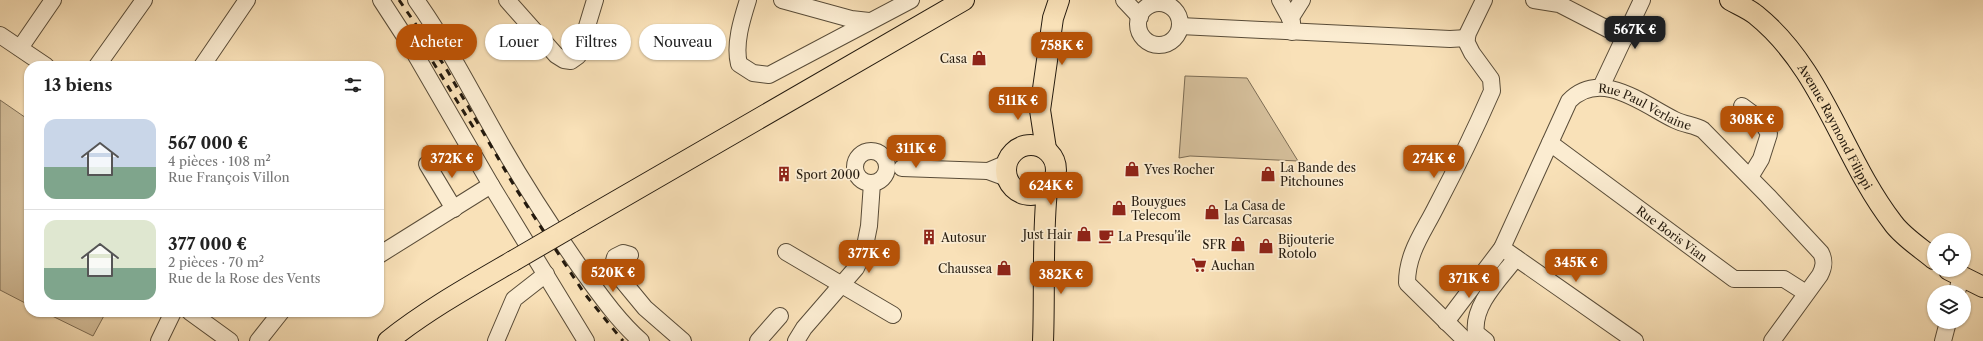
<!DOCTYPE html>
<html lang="fr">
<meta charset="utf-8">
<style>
:root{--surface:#fff;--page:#f2f2f2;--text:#222;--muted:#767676;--line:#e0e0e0;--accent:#b45309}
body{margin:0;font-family:"Libre Caslon Text",serif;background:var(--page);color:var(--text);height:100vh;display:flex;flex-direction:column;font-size:15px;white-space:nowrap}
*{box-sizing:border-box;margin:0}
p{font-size:13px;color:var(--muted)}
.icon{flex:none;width:22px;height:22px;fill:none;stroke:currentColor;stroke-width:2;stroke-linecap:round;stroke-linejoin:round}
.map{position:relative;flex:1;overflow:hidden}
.sheet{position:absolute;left:24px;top:61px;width:360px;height:256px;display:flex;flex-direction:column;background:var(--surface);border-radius:16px;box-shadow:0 1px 3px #0004}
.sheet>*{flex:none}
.banner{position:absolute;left:396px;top:24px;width:380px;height:36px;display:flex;gap:8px}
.fabs{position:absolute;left:1927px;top:233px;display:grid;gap:8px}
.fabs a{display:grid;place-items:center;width:44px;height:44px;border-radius:50%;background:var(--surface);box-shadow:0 1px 3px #0004;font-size:20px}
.price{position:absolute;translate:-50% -34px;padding:0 9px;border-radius:8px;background:var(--accent);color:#fff;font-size:13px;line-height:26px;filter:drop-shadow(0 1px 2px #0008)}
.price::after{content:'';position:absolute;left:50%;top:24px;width:12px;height:9px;margin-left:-6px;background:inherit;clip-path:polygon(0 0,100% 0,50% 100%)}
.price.current{background:#222;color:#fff}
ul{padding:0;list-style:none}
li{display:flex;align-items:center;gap:12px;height:100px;padding:0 20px}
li+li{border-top:1px solid var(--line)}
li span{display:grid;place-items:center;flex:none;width:112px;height:80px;border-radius:12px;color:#555}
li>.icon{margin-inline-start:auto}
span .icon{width:48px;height:48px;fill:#fffc;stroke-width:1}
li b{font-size:17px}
h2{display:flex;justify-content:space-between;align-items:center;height:48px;padding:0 20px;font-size:17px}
.tag{padding:0 14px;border-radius:18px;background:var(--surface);box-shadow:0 1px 3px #0004;font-size:14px;line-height:36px}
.tag.current{background:var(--accent);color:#fff}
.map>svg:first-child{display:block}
.green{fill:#d5bf9b;stroke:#7c6c54}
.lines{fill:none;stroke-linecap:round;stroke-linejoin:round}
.minor-casing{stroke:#594c38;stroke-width:18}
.major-casing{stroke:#241a0e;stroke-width:22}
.minor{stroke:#fbecd1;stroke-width:16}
.major{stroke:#f9e1b8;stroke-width:20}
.rail{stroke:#241a0e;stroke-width:3;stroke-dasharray:7 7;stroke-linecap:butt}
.major-bridge-casing{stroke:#241a0e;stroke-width:22;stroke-linecap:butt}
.major-bridge{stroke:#f9e1b8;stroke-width:20}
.labels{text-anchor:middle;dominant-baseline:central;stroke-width:3.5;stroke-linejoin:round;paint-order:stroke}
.poi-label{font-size:12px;fill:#241a0e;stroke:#fbecd1;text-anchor:start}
.street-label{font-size:12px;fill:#241a0e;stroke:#fbecd1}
</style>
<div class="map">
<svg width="1983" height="341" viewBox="0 0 1983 341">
<rect width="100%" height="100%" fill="#f9e1b8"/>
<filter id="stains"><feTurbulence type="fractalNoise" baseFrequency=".005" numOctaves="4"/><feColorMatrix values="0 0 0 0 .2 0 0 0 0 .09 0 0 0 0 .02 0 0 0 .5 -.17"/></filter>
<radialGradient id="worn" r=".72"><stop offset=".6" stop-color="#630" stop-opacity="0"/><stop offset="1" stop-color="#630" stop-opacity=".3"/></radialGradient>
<!-- green -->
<g class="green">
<path d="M1185,76l62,2 51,83 -108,-5 -11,2z"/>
<path d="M0,100l29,20v185l-29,-15z"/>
<path d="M44,312h62l-13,24z"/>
</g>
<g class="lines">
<!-- minor casing -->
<g class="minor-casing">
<g id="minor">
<path d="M381,0l26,40 84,145 95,156"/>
<path d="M416,0c32,45 57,95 85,144 24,42 50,82 78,122 19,26 38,54 62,75"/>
<path d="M507,0l49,55 8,5 7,1 7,-5 17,-56"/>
<path d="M748,0c-6,19 -14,44 -9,64l14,9 16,2 142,-75"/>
<path d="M782,0l69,19 18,2"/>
<path d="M1124,0l16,17"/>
<path d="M1280,0l12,22v10"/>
<path d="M1534,0l25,4 66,34"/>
<circle cx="1159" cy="24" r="21"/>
<path d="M1290,19l12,-19"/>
<path d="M1180,26l270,13 17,-1"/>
<path d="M0,35l46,31"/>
<path d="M20,48l33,-48"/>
<path d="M97,66l47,-66"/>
<path d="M202,66l45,-66"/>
<path d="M1601,87l41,-87"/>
<path d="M1742,106l19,14 8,14 -8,25 -11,18"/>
<path id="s1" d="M1550,143l184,136h50l22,14"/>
<circle cx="871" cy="167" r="16"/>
<path d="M1007,163l-19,8 19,7"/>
<path d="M427,164l27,45"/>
<path d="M902,168l86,3"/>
<path d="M1502,248l133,93"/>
<path d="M786,252l107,63"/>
<path d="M379,255l112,-70"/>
<path d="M630,255l-7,-2 -8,4 -3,11 33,40 38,33"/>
<path d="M1957,292l4,-16"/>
<path d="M190,312l40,29"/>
<path id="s2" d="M1446,322l56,-74 67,-147c32,-33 75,4 106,19 10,5 20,5 28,10l65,66 53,57c4,8 3,14 -1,22l-48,66"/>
<path d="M159,341l14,-29"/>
<path d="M258,341l23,-29"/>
<path d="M496,341l18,-42 32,-25"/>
<path d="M758,341l22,-25"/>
<path d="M796,341l8,-13 52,-60 8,-17 5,-25 3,-43"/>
<path d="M1466,341l-59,-58c0,-30 16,-50 29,-76 20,-38 39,-77 56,-116l-1,-12 -19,-26 -6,-12 2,-8 16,-33"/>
<path d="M1486,341l-10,-8c-4,-28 24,-54 40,-75"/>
<path d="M1943,341l5,-19"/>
</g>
</g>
<!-- major casing -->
<g class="major-casing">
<g id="major">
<path id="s3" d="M1730,0c9,5 19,9 26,15 67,54 86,142 137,208 10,14 28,25 41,36"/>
<circle cx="1031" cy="170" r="25"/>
<path d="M1046,149l-6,-39 13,-92 6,-18"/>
<path d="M580,222l384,-222"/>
<path d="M1949,270l34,17"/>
<path d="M388,341c39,-31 82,-55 125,-80"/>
<path d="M1043,341c2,-50 -1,-101 4,-151"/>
</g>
</g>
<!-- minor -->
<use href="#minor" class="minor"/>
<!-- major -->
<use href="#major" class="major"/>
<!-- rail -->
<g class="rail">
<path d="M399,0l45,65 72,124 68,104 39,48"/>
<path d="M418,38l57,92"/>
</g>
<!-- major-bridge casing -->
<g class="major-bridge-casing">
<path id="major-bridge" d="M513,261l67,-39"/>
</g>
<!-- major-bridge -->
<use href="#major-bridge" class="major-bridge"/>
</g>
<!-- icons -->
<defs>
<g id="shop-bare" transform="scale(1.2)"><path d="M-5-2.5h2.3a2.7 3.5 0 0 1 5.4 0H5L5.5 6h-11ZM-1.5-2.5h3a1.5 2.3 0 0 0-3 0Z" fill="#8f2418" stroke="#fbecd1" stroke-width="2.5" paint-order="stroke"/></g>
<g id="building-bare" transform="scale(1.2)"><path d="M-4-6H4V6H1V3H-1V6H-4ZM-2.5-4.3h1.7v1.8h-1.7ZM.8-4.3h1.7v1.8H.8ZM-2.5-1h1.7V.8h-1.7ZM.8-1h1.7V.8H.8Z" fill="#8f2418" stroke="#fbecd1" stroke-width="2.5" paint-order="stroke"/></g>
<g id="cafe-bare" transform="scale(1.2)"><path d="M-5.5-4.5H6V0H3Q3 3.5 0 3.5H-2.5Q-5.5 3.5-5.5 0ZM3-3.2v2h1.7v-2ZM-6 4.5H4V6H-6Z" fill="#8f2418" stroke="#fbecd1" stroke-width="2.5" paint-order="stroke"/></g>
<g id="supermarket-bare" transform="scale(1.2)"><path d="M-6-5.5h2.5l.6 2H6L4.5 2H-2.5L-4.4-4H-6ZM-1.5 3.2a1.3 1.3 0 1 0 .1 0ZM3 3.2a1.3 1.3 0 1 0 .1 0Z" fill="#8f2418" stroke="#fbecd1" stroke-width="2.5" paint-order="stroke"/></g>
</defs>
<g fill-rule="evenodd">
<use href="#shop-bare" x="979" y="58"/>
<use href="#shop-bare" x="1132" y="169"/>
<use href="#building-bare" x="784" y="174"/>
<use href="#shop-bare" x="1268" y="174"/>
<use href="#shop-bare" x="1119" y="208"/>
<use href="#shop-bare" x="1212" y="212"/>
<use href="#shop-bare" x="1084" y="234"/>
<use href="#cafe-bare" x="1106" y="236"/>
<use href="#building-bare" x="929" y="237"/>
<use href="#shop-bare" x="1238" y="244"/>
<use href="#shop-bare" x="1266" y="246"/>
<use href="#supermarket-bare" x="1199" y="265"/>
<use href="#shop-bare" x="1004" y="268"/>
</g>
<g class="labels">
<!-- poi labels -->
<g class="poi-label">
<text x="967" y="58" text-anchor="end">Casa</text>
<text x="1280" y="167">La Bande des<tspan x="1280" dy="14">Pitchounes</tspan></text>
<text x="1144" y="169">Yves Rocher</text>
<text x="796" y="174">Sport 2000</text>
<text x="1131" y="201">Bouygues<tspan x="1131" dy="14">Telecom</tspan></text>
<text x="1224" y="205">La Casa de<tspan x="1224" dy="14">las Carcasas</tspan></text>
<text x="1072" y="234" text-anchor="end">Just Hair</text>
<text x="1118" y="236">La Presqu'île</text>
<text x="941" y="237">Autosur</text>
<text x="1278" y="239">Bijouterie<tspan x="1278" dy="14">Rotolo</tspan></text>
<text x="1226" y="244" text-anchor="end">SFR</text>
<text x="1211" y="265">Auchan</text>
<text x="992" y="268" text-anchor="end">Chaussea</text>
</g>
<!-- street labels -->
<g class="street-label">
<text stroke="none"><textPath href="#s2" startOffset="338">Rue Paul Verlaine</textPath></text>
<text stroke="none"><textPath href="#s3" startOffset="168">Avenue Raymond Filippi</textPath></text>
<text stroke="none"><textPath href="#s1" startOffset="152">Rue Boris Vian</textPath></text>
</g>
</g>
<rect width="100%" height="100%" filter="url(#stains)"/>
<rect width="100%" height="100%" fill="url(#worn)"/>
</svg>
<div class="fabs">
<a><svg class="icon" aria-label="locate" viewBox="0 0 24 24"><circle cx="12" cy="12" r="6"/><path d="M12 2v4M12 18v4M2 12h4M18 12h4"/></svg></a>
<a><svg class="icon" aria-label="layers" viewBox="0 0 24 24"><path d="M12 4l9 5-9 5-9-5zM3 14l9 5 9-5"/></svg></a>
</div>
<b class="price current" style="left:1635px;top:50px">567K €</b>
<b class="price" style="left:1062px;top:66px">758K €</b>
<b class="price" style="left:1018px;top:121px">511K €</b>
<b class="price" style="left:1752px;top:140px">308K €</b>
<b class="price" style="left:916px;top:169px">311K €</b>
<b class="price" style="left:452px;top:179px">372K €</b>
<b class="price" style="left:1434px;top:179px">274K €</b>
<b class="price" style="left:1051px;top:206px">624K €</b>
<b class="price" style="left:869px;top:274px">377K €</b>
<b class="price" style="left:1576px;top:283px">345K €</b>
<b class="price" style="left:613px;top:293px">520K €</b>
<b class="price" style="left:1061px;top:295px">382K €</b>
<b class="price" style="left:1469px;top:299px">371K €</b>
<div class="banner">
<a class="tag current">Acheter</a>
<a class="tag">Louer</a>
<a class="tag">Filtres</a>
<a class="tag">Nouveau</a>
</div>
<section class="sheet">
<h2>13 biens<svg class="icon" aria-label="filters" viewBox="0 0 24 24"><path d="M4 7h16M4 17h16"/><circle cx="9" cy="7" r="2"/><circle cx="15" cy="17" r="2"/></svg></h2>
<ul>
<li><span style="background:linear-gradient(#c9d6e8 60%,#7fa58c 0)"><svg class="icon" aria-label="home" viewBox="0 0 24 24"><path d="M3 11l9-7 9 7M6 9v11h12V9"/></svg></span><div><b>567 000 €</b><p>4 pièces · 108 m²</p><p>Rue François Villon</p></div></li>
<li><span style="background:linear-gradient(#dfe7d0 60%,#7fa58c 0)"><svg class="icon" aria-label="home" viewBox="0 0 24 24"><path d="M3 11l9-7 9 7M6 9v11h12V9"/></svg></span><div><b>377 000 €</b><p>2 pièces · 70 m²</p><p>Rue de la Rose des Vents</p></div></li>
</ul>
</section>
</div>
